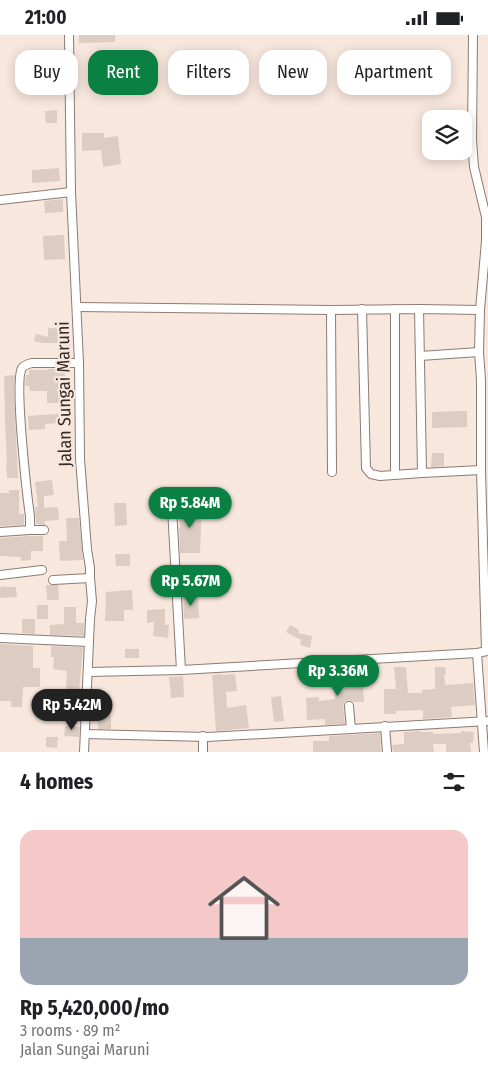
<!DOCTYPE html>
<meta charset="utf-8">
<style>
:root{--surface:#fff;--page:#f2f2f2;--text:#202124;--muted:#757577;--accent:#0b8043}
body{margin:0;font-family:"Fira Sans Condensed",sans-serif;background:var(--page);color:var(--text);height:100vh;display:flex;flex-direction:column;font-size:19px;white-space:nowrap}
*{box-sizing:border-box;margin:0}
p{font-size:16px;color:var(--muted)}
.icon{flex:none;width:28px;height:28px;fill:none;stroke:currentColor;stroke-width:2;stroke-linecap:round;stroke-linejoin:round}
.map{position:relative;height:717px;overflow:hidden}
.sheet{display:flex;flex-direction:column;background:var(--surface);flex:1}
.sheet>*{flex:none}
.banner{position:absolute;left:15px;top:15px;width:459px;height:45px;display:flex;gap:10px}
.buttons{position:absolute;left:422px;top:75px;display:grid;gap:10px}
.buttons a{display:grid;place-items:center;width:50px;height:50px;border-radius:10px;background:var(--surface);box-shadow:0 2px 12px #0003;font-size:25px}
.price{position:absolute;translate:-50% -42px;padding:0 11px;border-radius:18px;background:var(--accent);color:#fff;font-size:16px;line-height:32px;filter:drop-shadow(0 1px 2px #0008)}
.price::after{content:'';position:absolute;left:50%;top:30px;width:15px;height:11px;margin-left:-8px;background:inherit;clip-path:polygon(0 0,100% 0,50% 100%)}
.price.active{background:#222;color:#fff}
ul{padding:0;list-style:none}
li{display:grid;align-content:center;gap:10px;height:265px;padding:0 20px}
li span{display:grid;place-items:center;height:155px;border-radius:15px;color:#555}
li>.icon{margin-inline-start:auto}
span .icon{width:90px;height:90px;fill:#fffc;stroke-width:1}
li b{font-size:21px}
h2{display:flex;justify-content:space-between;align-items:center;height:60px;padding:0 20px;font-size:21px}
.tag{padding:0 18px;border-radius:15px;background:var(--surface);box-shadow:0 2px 12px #0003;font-size:18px;line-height:45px}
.tag.active{background:var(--accent);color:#fff}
.status{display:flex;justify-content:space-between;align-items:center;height:35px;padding:0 25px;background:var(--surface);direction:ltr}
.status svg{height:14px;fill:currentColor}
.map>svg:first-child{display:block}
.building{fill:#dcccc2}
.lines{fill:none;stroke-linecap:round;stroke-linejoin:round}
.minor-casing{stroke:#8b7c73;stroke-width:10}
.minor{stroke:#fff;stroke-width:8}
.labels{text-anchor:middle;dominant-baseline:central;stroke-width:4.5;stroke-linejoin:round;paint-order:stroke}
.street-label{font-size:18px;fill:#342d2a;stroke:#f8e7dd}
</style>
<div class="status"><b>21:00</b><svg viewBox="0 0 49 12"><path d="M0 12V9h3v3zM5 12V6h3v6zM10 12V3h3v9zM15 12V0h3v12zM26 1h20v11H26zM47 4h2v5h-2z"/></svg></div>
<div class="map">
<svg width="488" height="717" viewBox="0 0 488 717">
<rect width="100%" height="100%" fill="#f8e7dd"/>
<!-- building -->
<g class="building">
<path d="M79,0h36v7l-36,1z"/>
<path d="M113,18l1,25 -16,1 -2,-25z"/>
<path d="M57,75v13h-11l-1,-12z"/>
<path d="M82,98h22v5l14,-2 3,28 -18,3 -2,-17 -19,1z"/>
<path d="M59,133l1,13 -28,2v-13z"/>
<path d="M63,164v13l-18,1 -1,-12z"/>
<path d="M64,200l1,24 -21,1 -1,-24z"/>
<path d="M48,293l23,1 -1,26 -12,-1v-11h-16l-8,-2 2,-7 12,3z"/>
<path d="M48,334h17v17h5v17h-23v-12h-17l-1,-5h-4l1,-11h3v-5h19z"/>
<path d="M15,340l-1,19 4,84h-11l-1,-15h1l-2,-44 -1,-43z"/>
<path d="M467,376v16l-35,1v-16z"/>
<path d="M69,378l1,9 -25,2v5l-16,1 -1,-14z"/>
<path d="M432,418h12v13l-13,1z"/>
<path d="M52,445l2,15 -10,1v12l14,-1 1,13 -14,1v4l-9,-1 -1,-17h3l-3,-25z"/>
<path d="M9,455h10v24h5v11l-24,1v-33h9z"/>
<path d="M114,468h12l1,22 -12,1z"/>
<path d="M201,471v23l-1,24h-20l-1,-25h1l-1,-21z"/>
<path d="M66,483h13l4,42 -23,1 -1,-20h8z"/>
<path d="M30,501h13v15h-12v9l-10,1v-4l-21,-1v-18z"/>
<path d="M115,519h15v12h-14z"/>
<path d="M46,550h12l1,15h-12z"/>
<path d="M6,551v1h10l1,10 -17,1v-11z"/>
<path d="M132,555l1,20h-9v11h-19l1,-29z"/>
<path d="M198,561l1,22 -15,1 -1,-22z"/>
<rect x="37" y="570" width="11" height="14"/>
<path d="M64,572h12v16h8v13l-34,-1v-10l14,-1z"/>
<path d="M165,574v16h4l-1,13 -15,-2 1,-14 -7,1v-13z"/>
<path d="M22,584h13v15l-13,-1z"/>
<path d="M290,590l9,5 -1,3 14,3 -2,12 -10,-3 1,-5 -15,-8z"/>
<path d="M0,609l33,2v22h7v19h-17l-1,20h-11v-6h-11z"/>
<path d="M51,611l32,1 -4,45 -13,-1 1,-20 -14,-2 1,-12h-3z"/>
<rect x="125" y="614" width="14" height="9"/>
<path d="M362,631l2,36h-11l-4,-2 -4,2 -2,4 2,18 -20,1v-6l-18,1 -1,-22 13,-1v4l16,-2 -2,-29 13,-1v-2z"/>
<path d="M394,632h12l2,26h14v-3l13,-1v-22h10l1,7 -2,1 1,9 1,1 27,-2 2,22 -24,2 1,10 -29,2v-9l-27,1v3h-12v-25h12z"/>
<path d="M222,639v1l13,-1 2,17 -11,1 1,16 19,-3 3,23 -33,3 -4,-56z"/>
<path d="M183,641l1,21 -13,1 -2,-21z"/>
<path d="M281,661l3,25 -10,1 -3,-25z"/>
<path d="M99,680h12v14h-13z"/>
<path d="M65,691l15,1 -1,10 -15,-1z"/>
<path d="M421,696v1h12v2l28,-1v-2l13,1 -1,11h-3l1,9h-25v-8h-13l1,8h-41l-1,-7 12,-1v-12z"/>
<path d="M380,698l1,19h-68v-11h16v-5z"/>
<path d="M46,702h12l-1,11 -11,-1z"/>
</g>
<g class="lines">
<!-- minor casing -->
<g class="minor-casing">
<g id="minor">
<path d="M69,0l2,157 8,171 1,96 7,90 3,19v10l2,23 -2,18 -6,133"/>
<path d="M473,0l-1,105 2,27 12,50v24l-6,69 -1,42 2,28v90l5,181"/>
<path d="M0,165l71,-8"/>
<path d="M77,272l254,3 88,-1 61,1"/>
<path d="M362,274l4,159 5,6 9,2 42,-3 59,-3"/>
<path d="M419,274l3,164"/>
<path d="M331,275l1,162"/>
<path d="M420,321l59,-4"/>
<path d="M395,439v-165"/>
<path d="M172,473l9,162"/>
<path d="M30,495h14"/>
<path d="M0,497l30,-2v-14c-3,-21 -16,-135 -8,-148 2,-3 6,-4 10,-5h47"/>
<path d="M0,540l42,-5"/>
<path d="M53,545l37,-2"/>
<path d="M0,603l89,4"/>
<path d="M477,618l7,99"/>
<path d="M88,637l93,-2 296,-17 11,-2"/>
<path d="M349,671l2,23 137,-8"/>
<path d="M385,691l2,26"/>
<path d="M85,699l122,3 144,-8"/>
<path d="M203,701v16"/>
</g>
</g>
<!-- minor -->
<use href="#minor" class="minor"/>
</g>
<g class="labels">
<!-- street labels -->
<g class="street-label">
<text transform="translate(64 359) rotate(-91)">Jalan Sungai Maruni</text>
</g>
</g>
</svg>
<div class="buttons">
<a><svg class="icon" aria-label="layers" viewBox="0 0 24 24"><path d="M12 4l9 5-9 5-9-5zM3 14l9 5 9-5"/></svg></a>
</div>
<b class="price" style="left:190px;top:494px">Rp 5.84M</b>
<b class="price" style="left:191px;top:572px">Rp 5.67M</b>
<b class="price" style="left:338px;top:662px">Rp 3.36M</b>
<b class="price active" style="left:72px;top:696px">Rp 5.42M</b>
<div class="banner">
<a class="tag">Buy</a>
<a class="tag active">Rent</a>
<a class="tag">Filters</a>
<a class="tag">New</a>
<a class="tag">Apartment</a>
</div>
</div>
<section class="sheet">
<h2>4 homes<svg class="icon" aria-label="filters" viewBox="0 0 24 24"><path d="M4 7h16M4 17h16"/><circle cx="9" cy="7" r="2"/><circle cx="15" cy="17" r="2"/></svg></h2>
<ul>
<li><span style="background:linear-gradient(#f6c9c9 70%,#9aa5b1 0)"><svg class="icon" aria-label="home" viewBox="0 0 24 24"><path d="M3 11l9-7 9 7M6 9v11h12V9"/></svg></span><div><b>Rp 5,420,000/mo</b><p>3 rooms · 89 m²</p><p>Jalan Sungai Maruni</p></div></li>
</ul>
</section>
